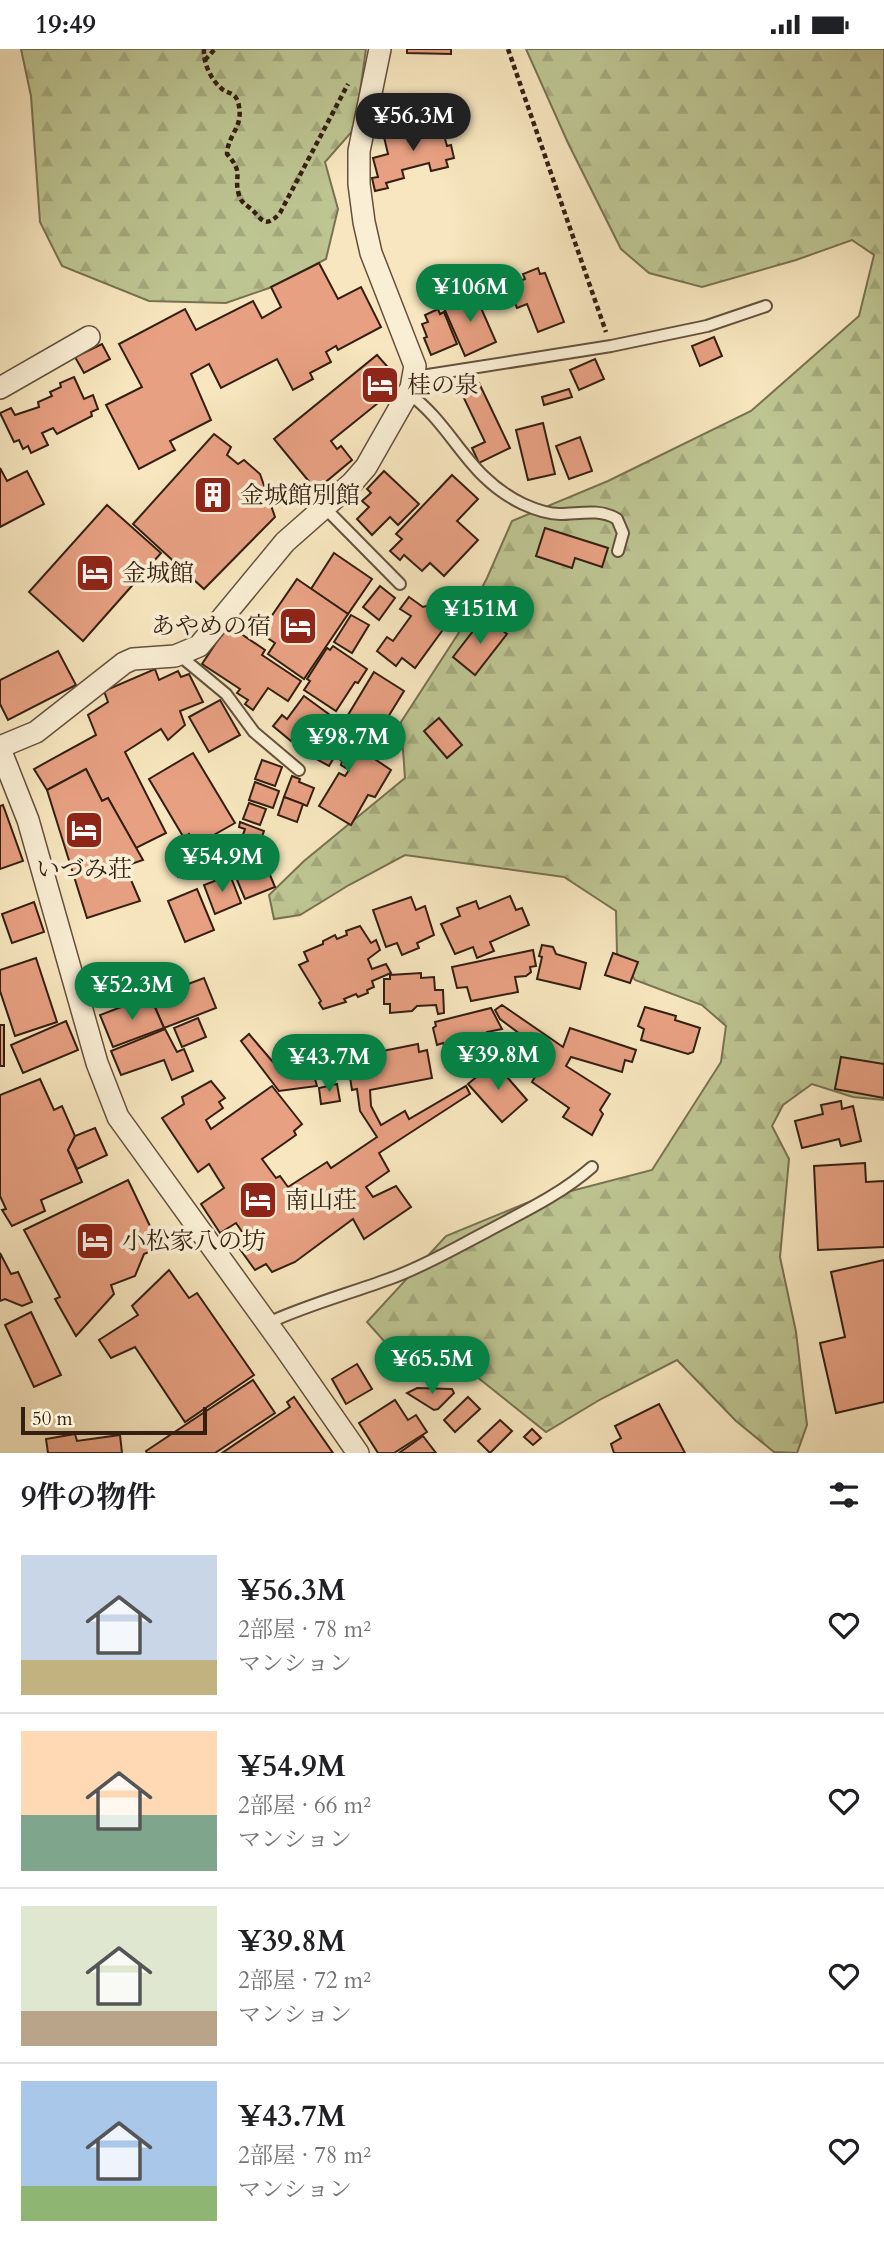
<!DOCTYPE html>
<html lang="ja">
<meta charset="utf-8">
<style>
:root{--surface:#fff;--page:#f2f2f2;--text:#202124;--muted:#757577;--line:#e0e0e0;--accent:#0b8043}
body{margin:0;font-family:Cardo,"Noto Serif JP",serif;background:var(--page);color:var(--text);height:100vh;display:flex;flex-direction:column;font-size:26px;white-space:nowrap}
*{box-sizing:border-box;margin:0}
p{font-size:23px;color:var(--muted)}
.icon{flex:none;width:38px;height:38px;fill:none;stroke:currentColor;stroke-width:2;stroke-linecap:round;stroke-linejoin:round}
.map{position:relative;height:1404px;overflow:hidden}
.side{display:flex;flex-direction:column;background:var(--surface);flex:1}
.side>*{flex:none}
.scale{position:absolute;left:21px;bottom:18px;width:186px;box-sizing:border-box;padding-left:7px;border:4px solid #341f12;border-top:0;font-size:19px;line-height:24px;white-space:nowrap;color:#341f12;-webkit-text-stroke:5px #faefd5;paint-order:stroke}
.price{position:absolute;translate:-50% -60px;padding:0 16px;border-radius:24px;background:var(--accent);color:#fff;font-size:23px;line-height:46px;filter:drop-shadow(0 2px 4px #0008)}
.price::after{content:'';position:absolute;left:50%;top:42px;width:21px;height:16px;margin-left:-10px;background:inherit;clip-path:polygon(0 0,100% 0,50% 100%)}
.price.selected{background:#222;color:#fff}
ul{padding:0;list-style:none}
li{display:flex;align-items:center;gap:21px;height:175px;padding:0 21px}
li+li{border-top:2px solid var(--line)}
li span{display:grid;place-items:center;flex:none;width:196px;height:140px;border-radius:0px;color:#555}
li>.icon{margin-inline-start:auto}
span .icon{width:84px;height:84px;fill:#fffc;stroke-width:1}
li b{font-size:30px}
h2{display:flex;justify-content:space-between;align-items:center;height:84px;padding:0 21px;font-size:30px}
.status{display:flex;justify-content:space-between;align-items:center;height:49px;padding:0 35px;background:var(--surface);direction:ltr}
.status svg{height:19px;fill:currentColor}
.map>svg:first-child{display:block}
.forest{fill:url(#forest-firs);stroke:#787252;stroke-width:2}
.building{fill:#e7a082;stroke:#341f12;stroke-width:2}
.lines{fill:none;stroke-linecap:round;stroke-linejoin:round}
.service-casing{stroke:#65513d;stroke-width:14}
.minor-casing{stroke:#65513d;stroke-width:24}
.path{stroke:#341f12;stroke-width:4.5;stroke-dasharray:5 3.5;stroke-linecap:butt}
.service{stroke:#faefd5;stroke-width:10}
.minor{stroke:#faefd5;stroke-width:21}
.labels{text-anchor:middle;dominant-baseline:central;stroke-width:7;stroke-linejoin:round;paint-order:stroke}
.poi-label{font-size:24px;fill:#341f12;stroke:#faefd5;text-anchor:start}
</style>
<div class="status"><b>19:49</b><svg viewBox="0 0 49 12"><path d="M0 12V9h3v3zM5 12V6h3v6zM10 12V3h3v9zM15 12V0h3v12zM26 1h20v11H26zM47 4h2v5h-2z"/></svg></div>
<div class="map">
<svg width="884" height="1404" viewBox="0 0 884 1404">
<defs>
<pattern id="forest-firs" width="22" height="20" patternUnits="userSpaceOnUse" patternTransform="scale(1.75)"><rect width="22" height="20" fill="#bdc592"/><path d="M5 1l3.5 6h-7zM16 11l3.5 6h-7z" fill="#a3a97d"/></pattern>
</defs>
<rect width="100%" height="100%" fill="#f7e6bf"/>
<filter id="stains"><feTurbulence type="fractalNoise" baseFrequency=".00286" numOctaves="4"/><feColorMatrix values="0 0 0 0 .2 0 0 0 0 .09 0 0 0 0 .02 0 0 0 .5 -.17"/></filter>
<radialGradient id="worn" r=".72"><stop offset=".6" stop-color="#630" stop-opacity="0"/><stop offset="1" stop-color="#630" stop-opacity=".3"/></radialGradient>
<!-- forest -->
<g class="forest">
<path d="M21,0h345l-11,79 -30,34 13,47 -12,50 -54,28 -46,16 -77,-2 -87,-35 -22,-44 -9,-126z"/>
<path d="M526,0h358v1051l-31,-3 -41,-13 -29,21 -11,21 17,33 -9,98 16,75 11,93 -10,28 -23,-1 -38,-31 -59,-61 -76,39 -55,33 -79,-63 -66,-9 -34,-38 79,-86 83,-34 123,-32 69,-108 5,-36 -24,-21 -67,-25 -18,-27 -1,-42 -52,-34 -159,-22 -56,30 -49,30 -26,4 -5,-24 35,-34 101,-83 -4,-56 57,-88 29,-56 25,-57 96,-40 143,-70 108,-95 15,-61 -22,-15 -56,20 -94,27 -53,-14 -28,-24 -53,-106z"/>
</g>
<!-- building -->
<g class="building">
<path d="M407,0h44v5l-44,-1z"/>
<path d="M432,73l1,6 19,-5 3,9 -11,3 3,11 4,-1 3,13 -8,2 2,7 -17,4 -2,-8 -27,7 2,8 -18,5 2,5 -13,3 -3,-13 6,-1 -5,-19 15,-4 -4,-17z"/>
<path d="M319,214l19,36 23,-12 20,40 -43,23 -2,-4 -10,6 5,10 -21,11 3,6 -20,11 -16,-31 -56,29 -12,-24 -18,10 20,46 -41,21 5,9 -36,19 -33,-64 36,-18 -23,-43 66,-35 11,21 57,-29 9,17 19,-11 -10,-20z"/>
<path d="M538,219l2,6 5,-1 19,49 -26,10 -11,-28 -10,4 -9,-22 17,-7 -2,-5z"/>
<path d="M474,243l22,50 -31,14 -22,-50z"/>
<path d="M438,260l2,5 4,-2 13,32 -26,11 -7,-17 3,-1 -5,-13 6,-2 -3,-7z"/>
<path d="M714,288l8,19 -22,10 -8,-20z"/>
<path d="M102,295l8,15 -26,14 -9,-16z"/>
<path d="M377,306l16,18 -10,26 -52,42 6,8 4,-3 11,14 -36,30 -42,-51z"/>
<path d="M595,310l9,20 -25,11 -9,-20z"/>
<path d="M74,328l10,22 9,-4 5,14 -7,3 1,4 -35,18 -4,-6 -11,5 6,12 -17,8 -3,-7 -5,3 -4,-9 -5,2 -14,-29 11,-5 4,7 24,-8 -1,-5 14,-6 -2,-4 11,-5 -1,-4z"/>
<path d="M479,334l31,65 -31,15 -7,-15 13,-6 -24,-50z"/>
<path d="M569,340l3,8 -28,8 -2,-8z"/>
<path d="M543,374l12,51 -27,6 -12,-50z"/>
<path d="M214,385l17,13 -4,8 11,9 6,-4 16,14 15,43 -71,72 -71,-65z"/>
<path d="M580,388l12,34 -23,8 -13,-33z"/>
<path d="M0,419l7,13 20,-10 17,33 -44,23z"/>
<path d="M384,422l35,33 -21,21 -8,-8 -18,18 -15,-16 12,-12 -7,-6 9,-8 -4,-4z"/>
<path d="M452,426l26,24 -21,22 21,19 -34,36 -14,-13 -8,8 -18,-16 -4,5 -10,-9 12,-12 -6,-5z"/>
<path d="M107,456l54,48 -78,88 -54,-49z"/>
<path d="M545,479l63,20 -6,19 -27,-9 -3,10 -36,-12z"/>
<path d="M334,504l38,26 -24,35 -37,-25z"/>
<path d="M297,530l51,35 -44,65 -36,-25 7,-11 -15,-10z"/>
<path d="M380,537l15,12 -16,22 -16,-13z"/>
<path d="M409,548l14,10 7,-2 20,15 -35,48 -13,-10 -6,8 -19,-15 10,-14 6,4 18,-25 -11,-7z"/>
<path d="M351,566l18,10 -17,28 -18,-11z"/>
<path d="M484,568l23,17 -32,41 -22,-18z"/>
<path d="M228,576l37,25 -3,5 39,26 -13,20 -20,-13 -15,22 -8,-6 3,-4 -11,-7 3,-4 -38,-25z"/>
<path d="M333,597l34,23 -9,14 -3,-1 -19,29 -32,-21 6,-9 -3,-2 20,-31 3,2z"/>
<path d="M58,602l18,34 -68,35 -8,-16v-24z"/>
<path d="M155,620l4,11 19,-9 3,6 8,-3 14,28 -23,9 5,14 -17,15 -7,-11 -36,23 41,81 -30,15 -28,-50 -6,3 -16,-32 -39,21 -13,-21 62,-34 -8,-20 20,-13 -4,-11z"/>
<path d="M374,623l30,19 -24,39 -12,-7 -8,13 -18,-11z"/>
<path d="M304,647l26,19 -20,27 -12,-10 -7,9 -18,-15 9,-11 5,4z"/>
<path d="M220,651l20,35 -31,17 -20,-35z"/>
<path d="M439,669l23,27 -15,13 -23,-27z"/>
<path d="M328,675l25,14 -2,5 40,27 -16,27 -7,-2 -17,30 -32,-19 20,-33 6,3 4,-6 -8,-5 1,-4 -7,-5 -6,10 -20,-11z"/>
<path d="M193,704l42,70 -39,22 -7,-11 -5,4 -35,-59z"/>
<path d="M262,711l20,7 -7,19 -20,-7z"/>
<path d="M86,720l16,32 6,-3 35,62 -18,6 15,35 -53,17 -40,-128z"/>
<path d="M292,727l8,3 -1,3 15,6 -7,18 -23,-9z"/>
<path d="M255,733l24,9 -6,17 -24,-8z"/>
<path d="M284,748l19,7 -6,18 -19,-7z"/>
<path d="M249,754l17,6 -6,16 -17,-6z"/>
<path d="M3,756l20,56 -23,8v-63z"/>
<path d="M240,773l24,9 -10,27 -17,-7 8,-22 -6,-2z"/>
<path d="M192,801l7,19 -21,8 -7,-19z"/>
<path d="M265,814l10,24 -30,12 -10,-24z"/>
<path d="M230,826l11,28 -26,11 -11,-29z"/>
<path d="M197,840l17,41 -29,12 -17,-41z"/>
<path d="M510,847l6,14 6,-2 7,17 -39,17 4,9 -17,7 -4,-11 -18,7 -14,-30 19,-8 -3,-8 19,-7 3,8z"/>
<path d="M411,848l5,13 9,-4 9,29 -17,8 2,5 -17,7 -5,-12 -11,4 -13,-37z"/>
<path d="M34,853l10,30 -32,11 -10,-29z"/>
<path d="M360,877l11,17 5,-3 4,10 -12,9 4,10 14,-5 5,9 -19,8 2,6 -7,3 1,3 -10,4 -2,-3 -12,5 2,3 -23,7 -4,-6 2,-2 -22,-36 9,-4 -4,-9 19,-8v-3l12,-6 2,4 10,-4 -1,-4z"/>
<path d="M542,896l11,2 3,7 30,9 -6,26 -43,-10 5,-22 -3,-1z"/>
<path d="M533,901l3,16 -6,1 1,5 -5,4 -11,1 3,15 -47,9 -4,-14 -10,1 -5,-21z"/>
<path d="M613,904l25,9 -8,21 -25,-8z"/>
<path d="M36,909l21,64 -42,14 -15,-45v-21z"/>
<path d="M421,924v5l13,-1 1,13h8l1,23 -6,1 -2,-9 -19,1 -5,5 -22,2v-9h-6v-25h6v-4z"/>
<path d="M204,929l12,30 -52,20 -13,-30z"/>
<path d="M150,947l14,32 -51,19 -13,-32z"/>
<path d="M502,956l61,42 7,-19 66,22 -4,12 -7,-2 -3,12 -51,-15 -5,9 44,28 -10,16 3,4 -11,21 -29,-18 6,-9 -37,-26 16,-27 -48,-36 -5,-9z"/>
<path d="M645,958l31,9 -1,4 25,8 -7,24 -5,2 -47,-14 3,-11 -6,-3z"/>
<path d="M491,959l11,21 -15,3 3,16 -40,10 -7,-15 -6,2 -4,-17 3,-2 -1,-4z"/>
<path d="M198,969l8,19 -24,10 -8,-19z"/>
<path d="M66,972l12,29 -55,23 -12,-28z"/>
<rect x="0" y="976" width="4" height="41"/>
<path d="M165,980l12,23 7,-3 9,22 -21,9 -8,-20 -43,15 -10,-24z"/>
<path d="M249,985l35,41 29,-3 4,14 -38,5 -38,-50z"/>
<path d="M418,995l1,8 8,-2 5,28 -62,12 1,16 10,19 24,-14 4,8 57,-33 4,8 -91,59 10,18 -23,16 7,10 23,-11 15,21 -47,32 -11,-20 -58,43 -23,10 -6,-8 -11,6 -18,-25 10,-6 -11,-16 -16,10 -19,-29 23,-16 -15,-24 -11,8 -36,-54 22,-14 -2,-7 29,-16 14,17 -6,4 4,6 -17,12 5,9 61,-43 30,38 -8,7 2,4 -34,24 14,19 4,-2 8,11 39,-25 4,6 46,-31 -17,-26 -3,-22 -5,1 -5,-32z"/>
<path d="M841,1008l43,7v34l-49,-9z"/>
<path d="M494,1013l33,38 -25,22 -34,-38z"/>
<path d="M40,1030l14,31 8,-4 13,30 -7,14 14,32 -41,18 4,11 -33,15 -10,-16 4,-1 -6,-13v-101z"/>
<path d="M337,1035l3,17 -19,3 -2,-16z"/>
<path d="M841,1052l1,8 11,-3 8,35 -20,5 -2,-7 -37,9 -7,-27 28,-7 -2,-9z"/>
<path d="M95,1079l12,27 -30,14 -9,-19 7,-14z"/>
<path d="M865,1114l1,19 18,-1v66l-66,3 -4,-84z"/>
<path d="M128,1131l32,67 -16,7 -9,22 -24,9 3,9 -38,42 -21,-37 5,-2 -36,-67z"/>
<path d="M0,1204l11,21 7,-2 14,30 -10,4 -17,-7 -5,2z"/>
<path d="M884,1211v142l-48,11 -16,-70 25,-6 -14,-65z"/>
<path d="M169,1221l20,28 8,-5 57,82 -69,47 -50,-75 -24,11 -12,-18 39,-25 -6,-9z"/>
<path d="M31,1263l30,63 -27,12 -29,-62z"/>
<path d="M357,1315l15,25 -26,15 -14,-25z"/>
<path d="M253,1331l22,33 -60,40h-68l-1,-2z"/>
<path d="M417,1339l35,1 2,4 -16,16 -4,1 -27,-17z"/>
<path d="M294,1348l39,56h-111l68,-46 -3,-5z"/>
<path d="M468,1348l12,12 -25,23 -11,-12z"/>
<path d="M395,1351l13,20 8,-5 11,17 -33,21h-16l-19,-30z"/>
<path d="M659,1355l26,49h-71l-3,-9 10,-6 -6,-12z"/>
<path d="M500,1371l12,11 -22,22 -12,-12z"/>
<path d="M532,1380l9,9 -8,7 -9,-8z"/>
<path d="M75,1385l2,7 43,-6 2,18h-74l-2,-14z"/>
<path d="M423,1387l13,17h-37z"/>
</g>
<g class="lines">
<!-- service casing -->
<g class="service-casing">
<g id="service">
<path d="M415,328l196,-31 96,-20 59,-20"/>
<path d="M408,344c46,33 58,84 115,111 11,5 25,10 37,10 19,0 39,-6 57,5l6,14 -5,18"/>
<path d="M324,458l76,77"/>
<path d="M179,606l47,39 28,38 45,38"/>
<path d="M268,1274c39,-18 80,-29 121,-44 34,-12 66,-31 97,-47 37,-20 74,-37 106,-65"/>
</g>
</g>
<!-- minor casing -->
<g class="minor-casing">
<g id="minor">
<path d="M0,339l89,-51"/>
<path d="M0,698l36,-15 88,-69 9,-4 42,-3 24,-10 86,-104 67,-59 14,-16 45,-79 4,-22 -44,-113 -7,-31 -5,-38v-33l21,-102"/>
<path d="M0,700l28,71 69,243 21,54 167,231 73,105"/>
</g>
</g>
<!-- path -->
<g class="path">
<path d="M204,0c-1,14 7,31 18,40 6,5 13,3 16,13 7,25 -10,31 -11,52 18,20 6,22 12,41 2,7 6,9 11,13 11,9 14,23 30,5l68,-129"/>
<path d="M508,0l98,283"/>
<path d="M205,11l10,-11"/>
</g>
<!-- service -->
<use href="#service" class="service"/>
<!-- minor -->
<use href="#minor" class="minor"/>
</g>
<!-- icons -->
<defs>
<g id="hotel-square" transform="scale(2.0125)"><rect x="-9" y="-9" width="18" height="18" rx="4" fill="#8f2418" stroke="#faefd5"/><path d="M-6-4.5h1.5V1H6V5H4.5V3h-9V5H-6ZM-4 0a1.8 1.8 0 1 1 3.6 0ZM.5 0V-2.5h3Q6-2.5 6 0Z" fill="#fff"/></g>
<g id="building-square" transform="scale(2.0125)"><rect x="-9" y="-9" width="18" height="18" rx="4" fill="#8f2418" stroke="#faefd5"/><path d="M-4-6H4V6H1V3H-1V6H-4ZM-2.5-4.3h1.7v1.8h-1.7ZM.8-4.3h1.7v1.8H.8ZM-2.5-1h1.7V.8h-1.7ZM.8-1h1.7V.8H.8Z" fill="#fff"/></g>
</defs>
<g fill-rule="evenodd">
<use href="#hotel-square" x="380" y="336"/>
<use href="#building-square" x="213" y="446"/>
<use href="#hotel-square" x="95" y="524"/>
<use href="#hotel-square" x="298" y="577"/>
<use href="#hotel-square" x="84" y="781"/>
<use href="#hotel-square" x="258" y="1151"/>
<use href="#hotel-square" x="95" y="1192"/>
</g>
<g class="labels">
<!-- poi labels -->
<g class="poi-label">
<text x="407" y="336">桂の泉</text>
<text x="240" y="446">金城館別館</text>
<text x="122" y="524">金城館</text>
<text x="271" y="577" text-anchor="end">あやめの宿</text>
<text x="84" y="820" text-anchor="middle">いづみ荘</text>
<text x="285" y="1151">南山荘</text>
<text x="122" y="1192">小松家八の坊</text>
</g>
</g>
<rect width="100%" height="100%" filter="url(#stains)"/>
<rect width="100%" height="100%" fill="url(#worn)"/>
</svg>
<div class="scale">50 m</div>
<b class="price selected" style="left:413px;top:104px">¥56.3M</b>
<b class="price" style="left:470px;top:275px">¥106M</b>
<b class="price" style="left:480px;top:597px">¥151M</b>
<b class="price" style="left:348px;top:725px">¥98.7M</b>
<b class="price" style="left:222px;top:845px">¥54.9M</b>
<b class="price" style="left:132px;top:973px">¥52.3M</b>
<b class="price" style="left:498px;top:1043px">¥39.8M</b>
<b class="price" style="left:329px;top:1045px">¥43.7M</b>
<b class="price" style="left:432px;top:1347px">¥65.5M</b>
</div>
<section class="side">
<h2>9件の物件<svg class="icon" aria-label="filters" viewBox="0 0 24 24"><path d="M4 7h16M4 17h16"/><circle cx="9" cy="7" r="2"/><circle cx="15" cy="17" r="2"/></svg></h2>
<ul>
<li><span style="background:linear-gradient(#c9d6e8 75%,#c2b280 0)"><svg class="icon" aria-label="home" viewBox="0 0 24 24"><path d="M3 11l9-7 9 7M6 9v11h12V9"/></svg></span><div><b>¥56.3M</b><p>2部屋 · 78 m²</p><p>マンション</p></div><svg class="icon" aria-label="heart" viewBox="0 0 24 24"><path d="M12 20l-8-8c-3-5 5-10 8-4 3-6 11-1 8 4z"/></svg></li>
<li><span style="background:linear-gradient(#ffd9b3 60%,#7fa58c 0)"><svg class="icon" aria-label="home" viewBox="0 0 24 24"><path d="M3 11l9-7 9 7M6 9v11h12V9"/></svg></span><div><b>¥54.9M</b><p>2部屋 · 66 m²</p><p>マンション</p></div><svg class="icon" aria-label="heart" viewBox="0 0 24 24"><path d="M12 20l-8-8c-3-5 5-10 8-4 3-6 11-1 8 4z"/></svg></li>
<li><span style="background:linear-gradient(#dfe7d0 75%,#b9a48a 0)"><svg class="icon" aria-label="home" viewBox="0 0 24 24"><path d="M3 11l9-7 9 7M6 9v11h12V9"/></svg></span><div><b>¥39.8M</b><p>2部屋 · 72 m²</p><p>マンション</p></div><svg class="icon" aria-label="heart" viewBox="0 0 24 24"><path d="M12 20l-8-8c-3-5 5-10 8-4 3-6 11-1 8 4z"/></svg></li>
<li><span style="background:linear-gradient(#a9c7e8 75%,#8fb573 0)"><svg class="icon" aria-label="home" viewBox="0 0 24 24"><path d="M3 11l9-7 9 7M6 9v11h12V9"/></svg></span><div><b>¥43.7M</b><p>2部屋 · 78 m²</p><p>マンション</p></div><svg class="icon" aria-label="heart" viewBox="0 0 24 24"><path d="M12 20l-8-8c-3-5 5-10 8-4 3-6 11-1 8 4z"/></svg></li>
</ul>
</section>
